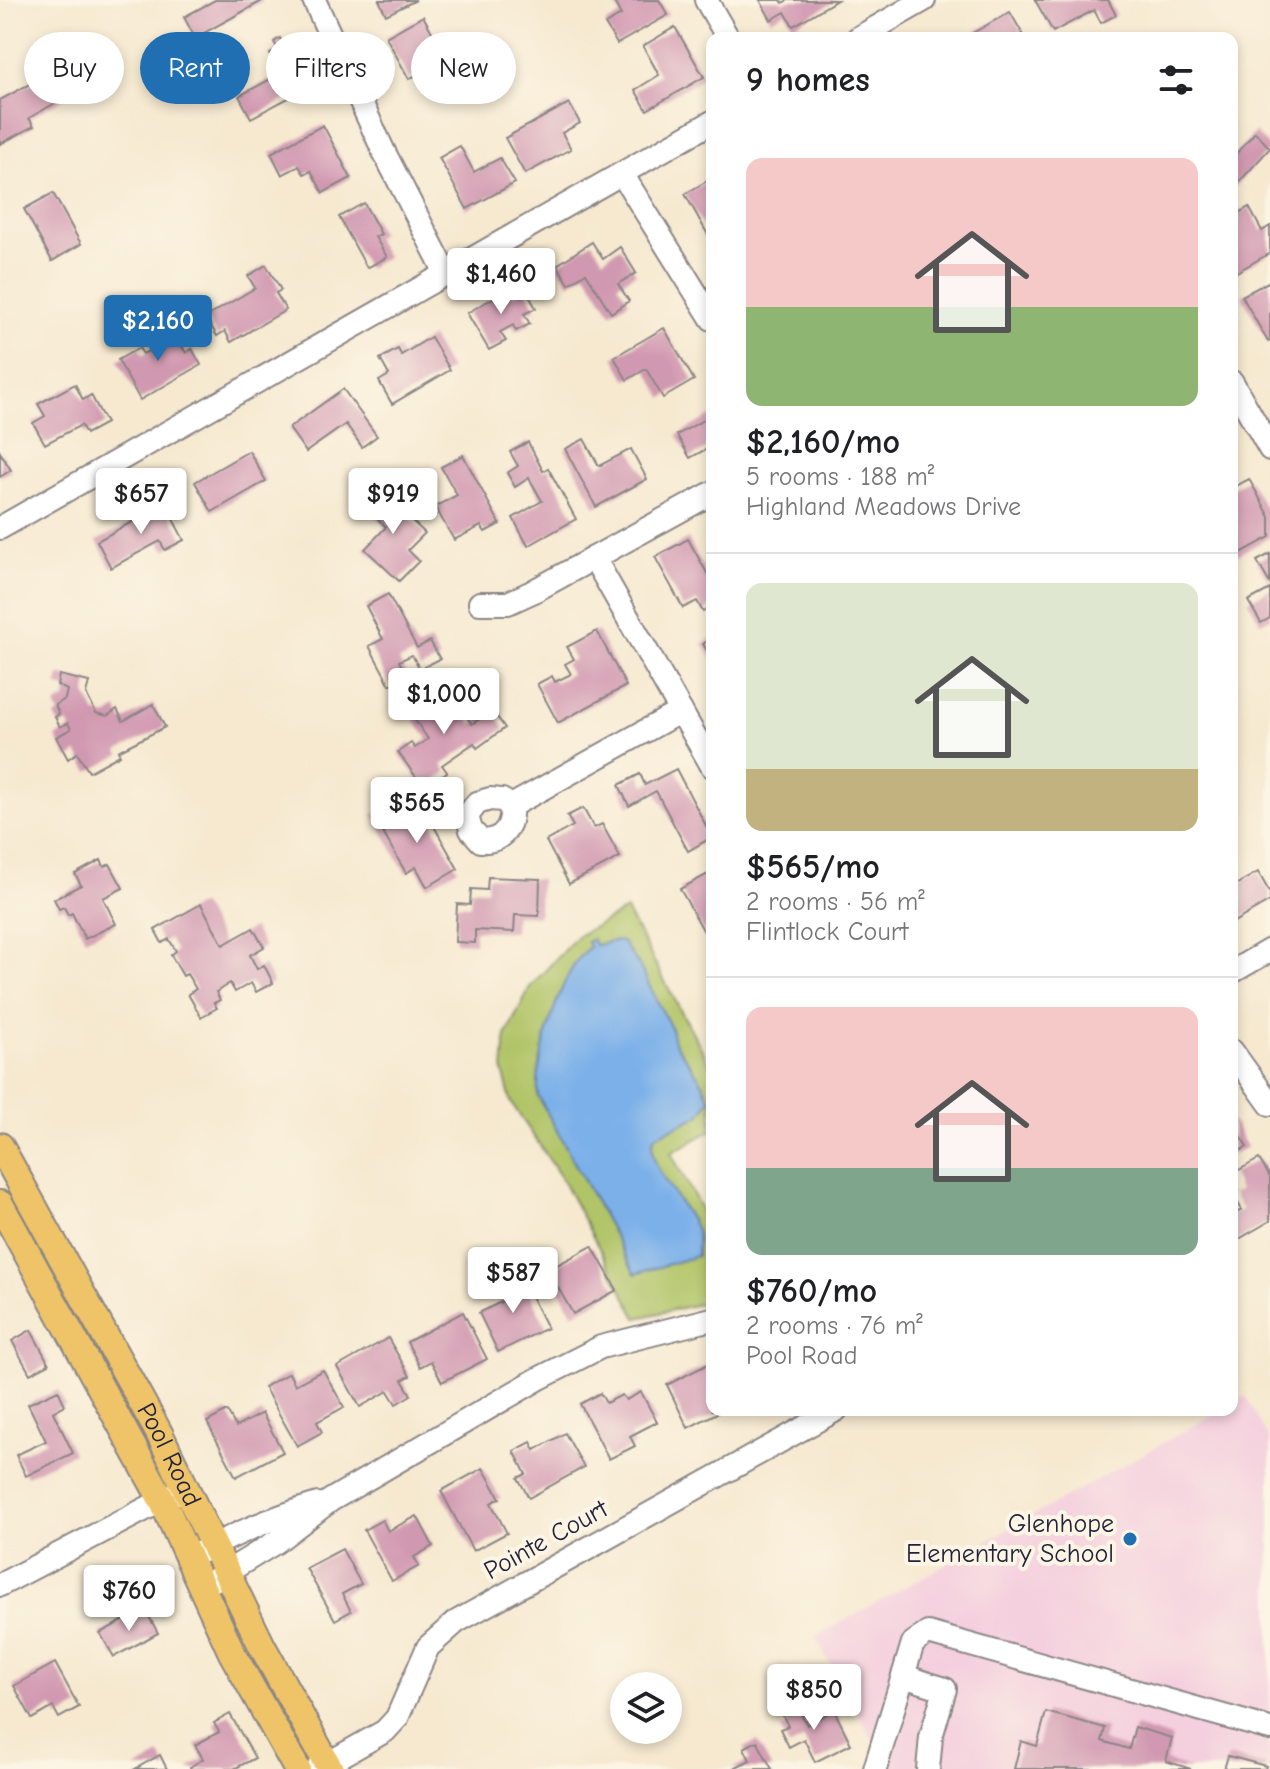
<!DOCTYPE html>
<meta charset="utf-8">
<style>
:root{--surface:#fff;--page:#f2f2f2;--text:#202124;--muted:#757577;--line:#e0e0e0;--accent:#1f6fb2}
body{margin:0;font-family:"Comic Neue",sans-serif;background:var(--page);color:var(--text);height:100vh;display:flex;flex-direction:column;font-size:30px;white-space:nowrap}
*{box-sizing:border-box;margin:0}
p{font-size:26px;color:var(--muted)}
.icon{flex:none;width:44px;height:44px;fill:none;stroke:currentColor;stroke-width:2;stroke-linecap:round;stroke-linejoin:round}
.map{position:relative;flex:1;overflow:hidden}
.side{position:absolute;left:706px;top:32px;width:532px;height:1384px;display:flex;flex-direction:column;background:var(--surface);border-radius:16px;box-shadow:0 4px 12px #0003}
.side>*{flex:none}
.top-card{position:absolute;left:24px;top:32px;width:562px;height:72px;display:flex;gap:16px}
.tools{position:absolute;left:610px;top:1672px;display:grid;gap:16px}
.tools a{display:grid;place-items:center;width:72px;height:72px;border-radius:50%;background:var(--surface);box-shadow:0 4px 12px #0003;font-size:40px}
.price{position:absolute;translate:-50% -68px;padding:0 18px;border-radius:8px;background:#fff;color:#222;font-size:26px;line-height:52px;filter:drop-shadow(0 2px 4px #0008)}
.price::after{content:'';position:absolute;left:50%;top:48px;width:24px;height:18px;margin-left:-12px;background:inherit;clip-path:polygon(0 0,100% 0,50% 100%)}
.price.active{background:var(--accent);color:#fff}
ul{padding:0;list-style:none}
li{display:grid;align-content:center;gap:16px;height:424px;padding:0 40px}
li+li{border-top:2px solid var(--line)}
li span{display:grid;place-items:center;height:248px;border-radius:16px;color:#555}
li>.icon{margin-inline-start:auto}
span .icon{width:144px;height:144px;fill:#fffc;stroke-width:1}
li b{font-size:34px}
h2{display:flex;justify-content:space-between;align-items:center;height:96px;padding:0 40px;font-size:34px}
.chip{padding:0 28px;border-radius:36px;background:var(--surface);box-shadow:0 4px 12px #0003;font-size:28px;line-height:72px}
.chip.active{background:var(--accent);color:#fff}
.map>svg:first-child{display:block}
.built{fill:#f4cfde}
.green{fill:#b1c468;stroke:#6a7352;stroke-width:2}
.water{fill:#7cb0e9;stroke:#4f6992;stroke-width:2}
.building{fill:#d199b1}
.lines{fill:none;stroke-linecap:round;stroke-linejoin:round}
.minor-casing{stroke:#8c8686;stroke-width:26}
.major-casing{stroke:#8c8686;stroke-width:30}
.minor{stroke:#fff;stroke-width:22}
.major{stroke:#efc469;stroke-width:26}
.poi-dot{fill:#1f6fb2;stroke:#fcf5e5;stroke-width:3}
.labels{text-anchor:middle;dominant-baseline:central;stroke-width:8;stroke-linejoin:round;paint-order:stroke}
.street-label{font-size:26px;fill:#22223b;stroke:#fcf5e5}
.poi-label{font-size:26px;fill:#22223b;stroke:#fcf5e5;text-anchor:end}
</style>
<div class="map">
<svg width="1270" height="1769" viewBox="0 0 1270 1769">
<rect width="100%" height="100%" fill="#fcf5e5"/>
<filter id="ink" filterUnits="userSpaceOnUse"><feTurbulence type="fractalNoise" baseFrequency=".0125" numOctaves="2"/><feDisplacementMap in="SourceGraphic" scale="16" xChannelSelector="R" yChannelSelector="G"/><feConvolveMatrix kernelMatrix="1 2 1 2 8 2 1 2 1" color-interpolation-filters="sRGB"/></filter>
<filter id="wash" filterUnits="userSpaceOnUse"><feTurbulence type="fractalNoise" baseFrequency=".006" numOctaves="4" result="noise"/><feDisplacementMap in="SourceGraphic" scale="32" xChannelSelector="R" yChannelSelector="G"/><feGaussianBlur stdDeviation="1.8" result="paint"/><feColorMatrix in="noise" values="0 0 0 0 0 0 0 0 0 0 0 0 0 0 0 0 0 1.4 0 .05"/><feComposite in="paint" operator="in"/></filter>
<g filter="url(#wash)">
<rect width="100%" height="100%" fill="#f6e9d0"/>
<!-- built -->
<path class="built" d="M1246,1396l24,46v327h-380l-75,-132 407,-227h10v-6z"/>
<!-- green -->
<path class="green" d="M626,910l86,158v62l-41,23 41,77v71l-75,17 -77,-142 -49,-74 -8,-32 3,-35 24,-48 47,-51z"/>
<!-- water -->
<path class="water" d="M592,939l3,6 19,-4 8,1 17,23 32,63 3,14 29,41 7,17 -11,16 -44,20c-14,26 32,69 41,94 3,8 1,17 1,26l-62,18 -97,-178c-3,-38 22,-124 51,-149l-2,-5z"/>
<g id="blocks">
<!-- building -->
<g class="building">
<path d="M215,0h49l-69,38 -11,-21z"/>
<path d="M379,0h37l-30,15z"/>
<path d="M613,0h46l9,15 -51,29 -12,-20 16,-9z"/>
<path d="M760,0h21l2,3 5,-3h49l-44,26 -8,-14 -14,8z"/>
<path d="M1035,0h73l8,15 -15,8 -7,-13 -41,22z"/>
<path d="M1010,12l15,26h-54l-2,-3z"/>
<path d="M423,16l18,32 8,-5 11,22 -18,10 -5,-11 -28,15 -23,-42z"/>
<path d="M675,27l29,50 -57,33 -12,-20 24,-15 -16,-29z"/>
<path d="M280,38l6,11 6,-3 21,39 -62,33 -12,-22 41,-22 -10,-20 8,-5 -4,-7z"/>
<path d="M57,69l14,25 -42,24 5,8 -34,18v-44z"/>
<path d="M569,103l11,20 -18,10 9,16 -46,25 -20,-36z"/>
<path d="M323,125l28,53 -28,15 -12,-22 -7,3 -5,-8 -17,9 -11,-22z"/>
<path d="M1255,132l15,16 -38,42v-38l3,3z"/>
<path d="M460,146l14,26 26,-14 15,25 -48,26 -28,-51z"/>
<path d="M712,178v64l-27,-48z"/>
<path d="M53,193l28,51 -29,17 -28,-52z"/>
<path d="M364,203l17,31 -6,3 12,20 -20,11 -28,-51z"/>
<path d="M1249,207l13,24 8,-5v27l-35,20 -3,-5v-51z"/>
<path d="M592,242l11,17 17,-12 16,26 -18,11 11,17 -18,12 -25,-40 -17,11 -12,-19z"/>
<path d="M266,265l15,25 -5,3 10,17 -55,32 -6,-11 -8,5 -11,-19 49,-29 -7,-12z"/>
<path d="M1270,281v60l-2,1 -26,-46z"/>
<path d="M509,289l4,7 12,-7 11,19 -12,6 6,10 -14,7 -3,-6 -13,7 6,9 -17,9 -22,-37z"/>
<path d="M168,323l18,30 6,-4 9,16 -61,35 -22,-40 21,-12 4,6 13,-7 -8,-13z"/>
<path d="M664,328l30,52 -31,18 -17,-29 -19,11 -13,-23z"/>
<path d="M431,337l19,33 -58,34 -13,-23 10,-6 -9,-16 18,-10 3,6z"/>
<path d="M75,384l8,16 8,-5 15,28 -20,11 -5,-9 -36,19 -12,-21 12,-7 -7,-12z"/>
<path d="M343,389l34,47 -15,11 -16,-23 -40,28 -17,-24z"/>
<path d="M712,415v31l-22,12 -13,-23z"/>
<path d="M584,439l15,27 32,-17 16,30 -51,28 -31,-58z"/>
<path d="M528,442l15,29 5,-3 28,51 -48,27 -15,-28 29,-17 -13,-23 -14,9 -8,-14 11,-7 -8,-14z"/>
<path d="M249,451l17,30 -54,31 -17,-30z"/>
<path d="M0,452l11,18 -11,7z"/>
<path d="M463,455l37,69 -15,8 -4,-6 -27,14 -19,-33 22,-12 -16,-28z"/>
<path d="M1249,479l21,38v20l-38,21v-70z"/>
<path d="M378,489l47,44 -17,17 11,11 -20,20 -34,-32 21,-22 -24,-22z"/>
<path d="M165,504l19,36 -19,10 -5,-9 -49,27 -14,-27z"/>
<path d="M688,539l24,43v25l-9,5 -6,-11 -14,7 -28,-51z"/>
<path d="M1270,554v30l-13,-23z"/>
<path d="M1270,589v29l-9,5 -13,-22z"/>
<path d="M388,594l29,54 13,-7 10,18 -20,10 -8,-14 -13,6 8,15 -17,9 -21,-39 14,-7 -17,-33z"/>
<path d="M597,631l29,55 -68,37 -21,-39 15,-8 3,6 16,-8 -6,-10 9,-5 -7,-12z"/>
<path d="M712,638v21l-9,-15z"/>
<path d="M59,675l30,7 -3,12 10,19 11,3 10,-7 6,12 30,-17 12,23 -47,24 2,4 -31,17 -12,-19 -9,6 -12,-22 15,-8 -3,-6 -8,4 -5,-10 4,-3 -4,-9 10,-6 2,-9 -10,-5z"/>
<path d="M449,692l23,32 20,-14 13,18 -28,20 -3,-5 -32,22 5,7 -23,16 -26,-36 13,-9 4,5 13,-9 -22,-32 18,-13 10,14 7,-4 -3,-5z"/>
<path d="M676,769l36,68 -24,14 -32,-60 -27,15 -10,-21 21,-11 5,11z"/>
<path d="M392,804l12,20 22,-12 32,57 -31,18 -11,-20 -10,6 -33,-58z"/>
<path d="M583,808l11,20 8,-4 18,33 -51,27 -23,-43 27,-15 -6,-10z"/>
<path d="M101,860l3,7 6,-3 13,24 -20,10 13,26 -31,15 -13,-26 -4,2 -4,-8 -5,2 -5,-10 27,-14 -6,-11z"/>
<path d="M712,872v74l-32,-57z"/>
<path d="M1258,872l12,21v8l-38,22v-36z"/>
<path d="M488,877l52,2 -1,37 -24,-1 -1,17 -39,-2v13l-20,-1 2,-38 13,1 1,-16 16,1z"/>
<path d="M201,904l22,41 30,-17 11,19 -14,8 7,14 7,-4 9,18 -17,9 -5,-9 -16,9 -5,-9 -14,9 4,8 -6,3 3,5 -16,9 -13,-23 8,-5 -9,-15 -4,2 -12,-21 5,-4 -7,-12 -7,4 -7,-13z"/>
<path d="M1232,1120l15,27 -15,8z"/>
<path d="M1259,1159l11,18v44l-38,22v-28l10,-5 -9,-16 6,-3 -7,-17z"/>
<path d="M592,1246l25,44 -44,24 -25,-44z"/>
<path d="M518,1270l29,58 -49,24 -19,-39 32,-16 -9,-19z"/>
<path d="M463,1312l24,47 -45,23 -11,-21 -11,6 -13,-25z"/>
<path d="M31,1330l18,34 -19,10 -18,-33z"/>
<path d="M388,1338l22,38 -8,4 9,15 -15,9 -8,-13 -28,16 -23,-40z"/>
<path d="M712,1362v48h11l-35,18 -21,-43z"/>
<path d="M323,1370l21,37 -27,15 5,10 -25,14 -33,-59 25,-14 6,12z"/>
<path d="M58,1390l7,15 -12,7 20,41 -47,23 -10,-21 30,-14 -18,-37z"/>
<path d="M641,1392l16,30 -27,14 5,10 -26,13 -29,-55 20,-11 6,10 16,-8 4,5z"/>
<path d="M227,1411l9,16 26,-14 21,39 -47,25 -29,-55z"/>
<path d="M565,1433l19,34 -55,31 -11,-20 8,-4 -12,-23 17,-9 4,8z"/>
<path d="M483,1468l17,30 -9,5 16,30 -34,18 -32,-60z"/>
<path d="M417,1516l16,30 -19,11 5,9 -27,15 -28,-51 18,-10 6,11z"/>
<path d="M342,1549l19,35 -19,10 9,17 -16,9 -29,-52z"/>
<path d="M145,1609l13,24 -44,24 -14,-24z"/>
<path d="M55,1663l24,44 -20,11 -6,-11 -21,12 -18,-33z"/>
<path d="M793,1699l14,26 27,-15 17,34 -36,18 -11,-23 -15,8 -9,-18 8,-3 -10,-20z"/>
<path d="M1046,1712l59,16 -3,13 27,8 6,-22 37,11 -6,23 25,8h-177l7,-28 16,5z"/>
<path d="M230,1714l25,44 -21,11h-43l-1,-2 13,-8 -8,-14 24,-13 -5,-9z"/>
<path d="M757,1741l15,28h-40l18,-9 -6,-12z"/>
<path d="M160,1755l7,14h-32z"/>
<path d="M1228,1756l38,10 -1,3h-41z"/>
</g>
</g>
</g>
<g filter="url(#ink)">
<use href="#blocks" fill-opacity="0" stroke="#8c8686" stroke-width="2"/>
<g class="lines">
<!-- minor casing -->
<g class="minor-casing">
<g id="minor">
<path d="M314,0l69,150 64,125"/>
<path d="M706,0l22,38"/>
<path d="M858,38l66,-38"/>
<path d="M622,174l90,145"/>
<path d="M1232,382l38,67"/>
<path d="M0,528l712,-406"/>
<path d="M594,558l118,208"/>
<path d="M480,603h28l24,-11 180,-99"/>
<path d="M490,799l12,1 9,6c2,20 -8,36 -30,35l-10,-11 -4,-14 10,-13z"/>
<path d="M511,806l170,-95"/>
<path d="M1232,972l38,-22"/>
<path d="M1232,1051l38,53"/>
<path d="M189,1558c46,-24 79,-39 129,-54"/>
<path d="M214,1580l62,-38 55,-42 207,-121 63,-32 111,-28"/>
<path d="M0,1585l176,-92"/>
<path d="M903,1676l42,13 -14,48 -3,32"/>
<path d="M318,1769l67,-38 12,-13 31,-71 28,-25 380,-212"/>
<path d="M875,1769l38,-126 15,-10 342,96"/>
</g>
</g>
<!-- major casing -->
<g class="major-casing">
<g id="major">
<path id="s1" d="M0,1146l159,287 103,213 68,123"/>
<path d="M0,1204l162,296 70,153 65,116"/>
</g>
</g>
<!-- minor -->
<use href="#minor" class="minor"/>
<!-- major -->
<use href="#major" class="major"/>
</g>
</g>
<!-- markers -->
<circle class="poi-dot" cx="1130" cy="1539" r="8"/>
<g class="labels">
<!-- street labels -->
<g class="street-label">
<text stroke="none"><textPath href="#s1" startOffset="352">Pool Road</textPath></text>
<text transform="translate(546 1540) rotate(-29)">Pointe Court</text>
</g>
<!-- poi labels -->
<g class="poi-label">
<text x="1114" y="1524">Glenhope<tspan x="1114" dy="30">Elementary School</tspan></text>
</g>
</g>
</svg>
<div class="tools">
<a><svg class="icon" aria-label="layers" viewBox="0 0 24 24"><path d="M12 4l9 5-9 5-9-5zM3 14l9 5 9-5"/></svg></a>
</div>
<b class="price" style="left:501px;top:316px">$1,460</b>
<b class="price active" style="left:158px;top:363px">$2,160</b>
<b class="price" style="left:141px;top:536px">$657</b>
<b class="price" style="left:393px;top:536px">$919</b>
<b class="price" style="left:444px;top:736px">$1,000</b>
<b class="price" style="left:417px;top:845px">$565</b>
<b class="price" style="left:513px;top:1315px">$587</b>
<b class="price" style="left:129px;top:1633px">$760</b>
<b class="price" style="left:814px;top:1732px">$850</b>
<div class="top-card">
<a class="chip">Buy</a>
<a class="chip active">Rent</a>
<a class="chip">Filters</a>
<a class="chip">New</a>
</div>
<section class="side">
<h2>9 homes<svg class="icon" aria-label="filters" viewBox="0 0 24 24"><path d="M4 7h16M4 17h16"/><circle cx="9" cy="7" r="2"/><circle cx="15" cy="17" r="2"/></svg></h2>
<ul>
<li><span style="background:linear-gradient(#f6c9c9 60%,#8fb573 0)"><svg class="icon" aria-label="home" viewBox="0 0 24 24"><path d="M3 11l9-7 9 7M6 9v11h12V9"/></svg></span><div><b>$2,160/mo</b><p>5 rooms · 188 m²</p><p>Highland Meadows Drive</p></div></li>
<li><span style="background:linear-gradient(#dfe7d0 75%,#c2b280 0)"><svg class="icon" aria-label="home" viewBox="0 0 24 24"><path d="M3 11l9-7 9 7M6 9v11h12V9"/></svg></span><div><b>$565/mo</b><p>2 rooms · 56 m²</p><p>Flintlock Court</p></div></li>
<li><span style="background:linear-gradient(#f6c9c9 65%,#7fa58c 0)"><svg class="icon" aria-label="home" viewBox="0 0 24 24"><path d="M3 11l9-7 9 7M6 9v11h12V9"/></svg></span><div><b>$760/mo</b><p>2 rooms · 76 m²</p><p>Pool Road</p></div></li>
</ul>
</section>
</div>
